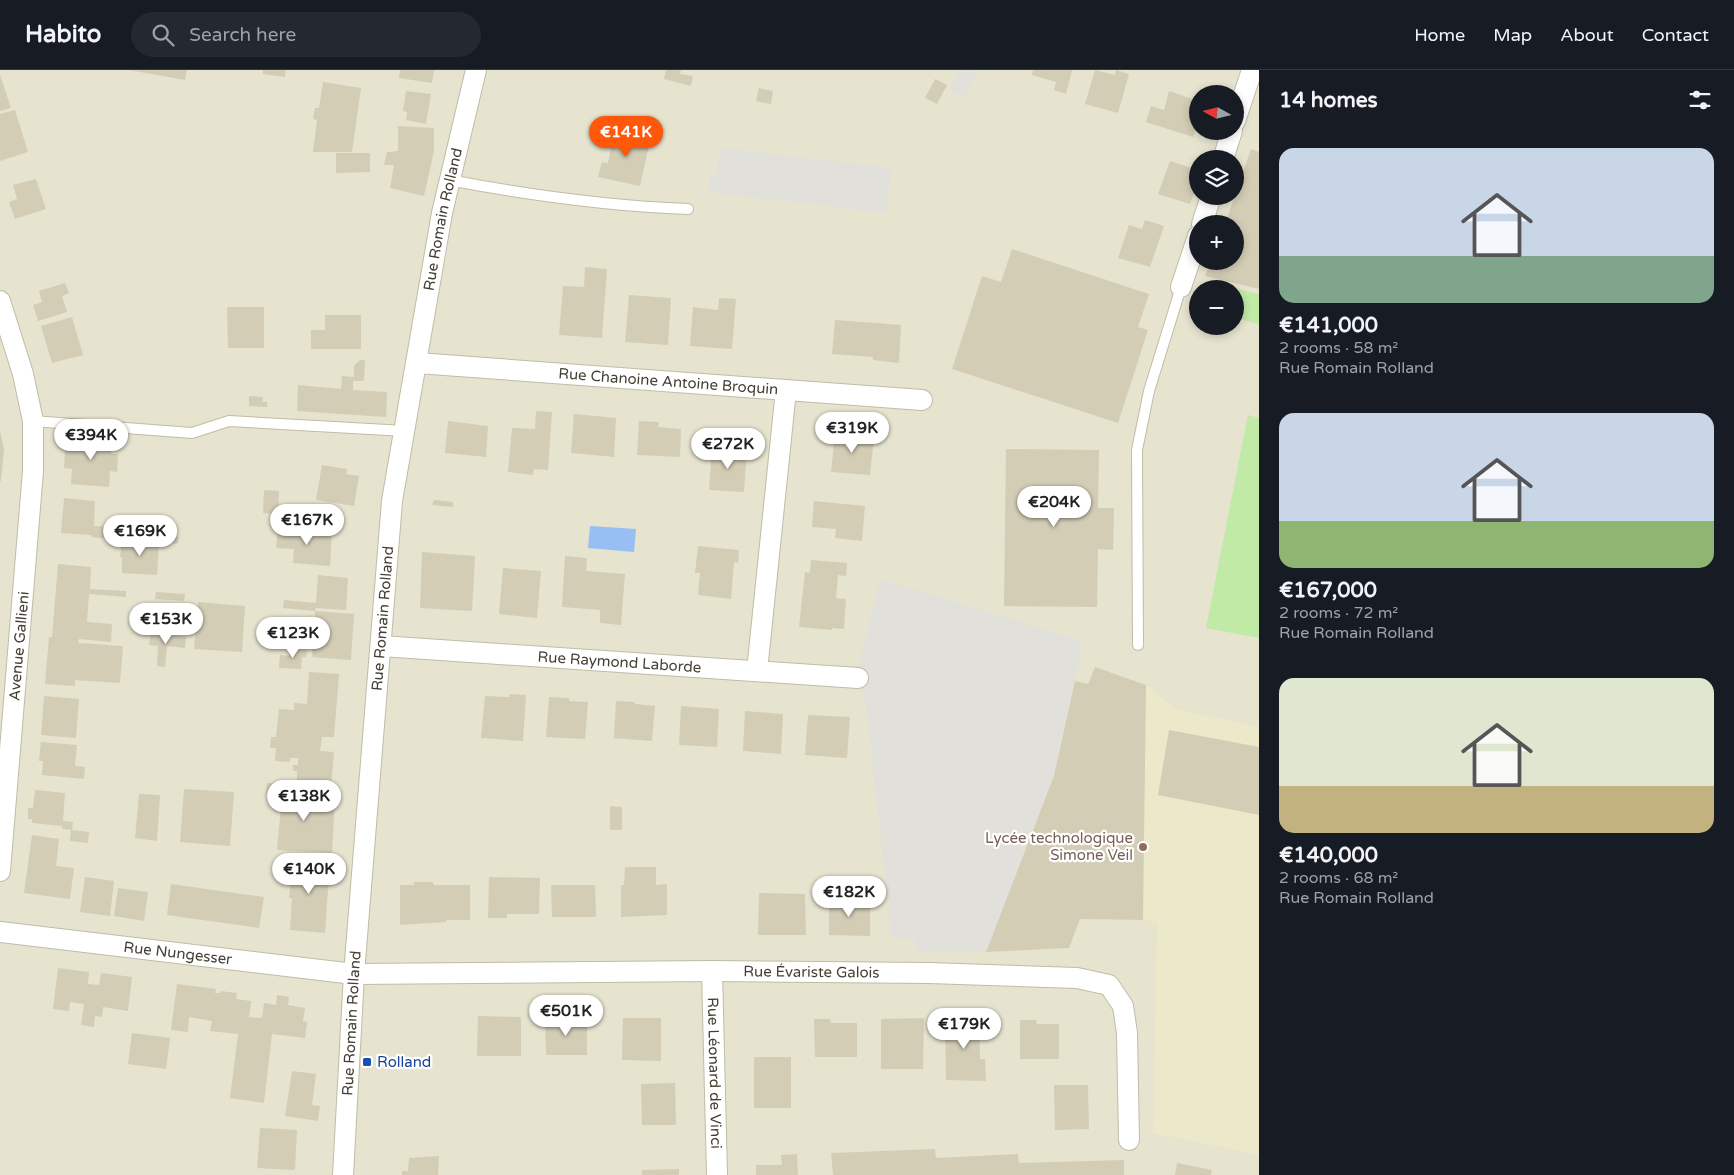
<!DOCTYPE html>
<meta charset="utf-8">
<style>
:root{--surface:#171b24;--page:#242831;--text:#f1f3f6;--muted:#9ea1a6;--line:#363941;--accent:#ff580b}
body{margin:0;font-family:"Varela Round",sans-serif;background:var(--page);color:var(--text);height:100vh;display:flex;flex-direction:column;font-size:19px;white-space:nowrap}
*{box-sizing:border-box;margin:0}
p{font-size:16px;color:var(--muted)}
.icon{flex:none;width:28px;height:28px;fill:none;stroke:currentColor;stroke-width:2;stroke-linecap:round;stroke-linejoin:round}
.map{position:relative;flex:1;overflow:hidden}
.side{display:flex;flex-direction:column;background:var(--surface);width:475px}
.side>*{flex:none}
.needle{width:32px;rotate:278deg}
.fabs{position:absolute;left:1189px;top:15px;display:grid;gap:10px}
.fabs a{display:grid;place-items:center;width:55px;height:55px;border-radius:50%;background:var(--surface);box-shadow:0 2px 8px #0003;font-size:25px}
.price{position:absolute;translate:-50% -42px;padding:0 11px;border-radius:18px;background:#fff;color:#222;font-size:16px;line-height:32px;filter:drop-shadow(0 1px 2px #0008)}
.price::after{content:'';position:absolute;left:50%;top:30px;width:15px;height:11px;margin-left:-8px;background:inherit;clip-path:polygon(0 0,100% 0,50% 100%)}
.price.on{background:var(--accent);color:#fff}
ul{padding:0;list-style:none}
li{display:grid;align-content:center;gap:10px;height:265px;padding:0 20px}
li span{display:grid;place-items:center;height:155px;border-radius:15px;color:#555}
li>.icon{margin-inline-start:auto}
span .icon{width:90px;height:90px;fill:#fffc;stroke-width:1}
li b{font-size:21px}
h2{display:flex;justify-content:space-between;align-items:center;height:60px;padding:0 20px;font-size:21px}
header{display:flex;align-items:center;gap:30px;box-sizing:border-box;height:70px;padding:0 25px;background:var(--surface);border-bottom:1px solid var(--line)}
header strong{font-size:24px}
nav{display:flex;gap:28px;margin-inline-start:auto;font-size:18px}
.search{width:350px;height:45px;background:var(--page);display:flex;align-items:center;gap:12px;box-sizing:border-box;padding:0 18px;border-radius:28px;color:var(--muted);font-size:19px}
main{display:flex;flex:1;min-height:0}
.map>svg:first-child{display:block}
.residential{fill:#e6e3cf;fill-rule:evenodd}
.education{fill:#ece8ca}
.green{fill:#c0eaa6}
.parking{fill:#e2e0da}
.water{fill:#98bff4}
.building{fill:#d3cdb6}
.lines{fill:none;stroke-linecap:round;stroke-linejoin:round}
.lane-casing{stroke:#c0bca6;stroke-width:12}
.street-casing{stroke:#c0bca6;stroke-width:22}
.lane{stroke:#fff;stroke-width:10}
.street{stroke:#fff;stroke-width:20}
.education-dot{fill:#8d6e63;stroke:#fff;stroke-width:2}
.transit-dot{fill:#1a4fb4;stroke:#fff;stroke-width:2}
.labels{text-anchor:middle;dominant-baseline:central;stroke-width:4.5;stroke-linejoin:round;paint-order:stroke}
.street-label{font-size:15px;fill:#433f32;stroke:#fff}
.education-label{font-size:15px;fill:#785e54;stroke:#fff;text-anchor:end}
.transit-label{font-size:15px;fill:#164399;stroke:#fff;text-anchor:start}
</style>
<header>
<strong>Habito</strong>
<div class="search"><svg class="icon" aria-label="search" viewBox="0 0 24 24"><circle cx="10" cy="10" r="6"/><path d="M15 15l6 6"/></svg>Search here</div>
<nav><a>Home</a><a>Map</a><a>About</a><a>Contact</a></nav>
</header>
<main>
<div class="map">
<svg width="1259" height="1105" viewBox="0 0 1259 1105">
<rect width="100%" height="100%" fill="#f2f0e1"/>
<!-- residential -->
<path class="residential" d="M0,0h1259v1105h-1259zM1198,24h37v37h-37zM1198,89h37v37h-37zM1198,154h37v37h-37zM1198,219h37v37h-37z"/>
<!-- education -->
<path class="education" d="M1095,597l51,18 30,24 83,18v428l-106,-22 4,-211 -14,-2 -63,-1 -11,29 -83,4 68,-176 21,-95 13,3z"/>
<!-- green -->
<g class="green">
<path d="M1221,215l38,9v30l-24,-6v-29h-15z"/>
<path d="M1248,345l11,3v220l-53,-10z"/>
</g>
<!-- parking -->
<g class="parking">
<path d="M959,0h20l-14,28 -16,-8z"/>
<path d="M720,78l171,20 -5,45 -177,-21 2,-19 6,1z"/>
<path d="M880,509l202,62 -7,40 -21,95 -68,176 -70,-1 -1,-12 -23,-1 -25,-225 -4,-22 -5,-2v-22z"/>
</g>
<!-- water -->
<path class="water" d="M590,456l46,3 -2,23 -46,-4z"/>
<!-- building -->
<g class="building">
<path d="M129,0h58l-2,10z"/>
<path d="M263,0h23l-1,7 -22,-3z"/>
<path d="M400,0h34l-2,13 -33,-5z"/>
<path d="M666,0h15l-1,4 13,2 -2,10 -27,-7z"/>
<path d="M1033,0h39l-6,24 -12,-4 2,-8 -24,-7z"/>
<path d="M1095,0l20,5 1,-5 13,4 -11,39 -33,-9z"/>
<path d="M0,5l11,33 -11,3z"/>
<path d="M935,9l12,6 -10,19 -12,-6z"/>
<path d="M323,12l38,6 -9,64h-39l4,-32 -4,-1 2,-11h4z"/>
<path d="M759,18l14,3 -2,13 -15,-3z"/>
<path d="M406,21l25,3 -5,30 -20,-4 1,-8 -4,-1z"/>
<path d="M1169,21l29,10v23l-5,13 -47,-15 5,-16 13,4z"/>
<path d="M15,40l13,42 -28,9v-47z"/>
<path d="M398,56l36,2v23l-10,45 -34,-8 4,-23h-10l3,-13 11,-1z"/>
<path d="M615,59l36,7 -11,50 -42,-9 4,-15 6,1z"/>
<path d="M1251,79l8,3v137l-54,-13 6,-15h24v-37h-10z"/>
<path d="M336,83h34v19l-34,1z"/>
<path d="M1170,91l28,9v12l-8,22 -32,-10z"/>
<path d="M36,109l10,30 -31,10 -6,-17 8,-3 -4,-14z"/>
<path d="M1145,150l19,6 -14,41 -32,-9 11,-33 13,4z"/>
<path d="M1012,179l137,45 -11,33 10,3 -30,93 -166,-54 30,-93 19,6z"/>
<path d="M585,197l22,2 -5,69 -43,-3 4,-49 21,1z"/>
<path d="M65,213l4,10 -7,3 5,16 -29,9 -5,-16 9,-3 -3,-11z"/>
<path d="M629,225l42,3 -3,47 -43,-3z"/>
<path d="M719,228l17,1 -4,50 -42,-3 3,-39 25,3z"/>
<path d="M227,237h37v41h-36z"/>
<path d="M325,245h36v34h-50v-19h14z"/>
<path d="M72,247l11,38 -31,8 -11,-37z"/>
<path d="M835,250l66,5 -2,38 -26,-3v-3l-41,-3z"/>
<path d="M360,290h5l-1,21h-11v9l34,2 -1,25 -89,-6 1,-26 43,4 1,-13 12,1v-11z"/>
<path d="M249,326l14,1 -1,5h5v5l-18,-1z"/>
<path d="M536,341l16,1 -4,58 -14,-1 -1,6 -25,-3 4,-44 23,1z"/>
<path d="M574,344l42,4 -2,39 -43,-4z"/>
<path d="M448,351l40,5 -2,31 -41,-4z"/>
<path d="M639,351l20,1 -1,5 23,2 -1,28 -43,-2z"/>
<path d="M0,361l4,18 -3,32h-1z"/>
<path d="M835,364l39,3 -4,38 -39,-3z"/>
<path d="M75,365l37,3 -1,16h7l-1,18 -7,-1 -1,16 -38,-3 1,-15 -8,-1 1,-18h8z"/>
<path d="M712,377l35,3 -3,42 -35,-2z"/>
<path d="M1006,379l93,1 -1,58h16l-1,42 -15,-1 -1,58 -93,-1z"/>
<path d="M322,395l25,4 -1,5 13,2 -5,30 -38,-6z"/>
<path d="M264,420l15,1 -1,23 -15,-1z"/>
<path d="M64,428l31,3 -1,25 15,1 -1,12 -16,-2 -1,-2 -30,-2z"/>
<path d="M434,430l19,2v5l-21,-2z"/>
<path d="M814,431l51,5 -3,35 -27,-3 1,-9 -24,-2z"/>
<path d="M278,459l54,5 -2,32 -37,-3 1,-14 -18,-1z"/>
<path d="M167,466l12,1 -2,7 -11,-1z"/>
<path d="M122,469l37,4 -2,32 -35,-2v-16h-2z"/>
<path d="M698,476l41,4 -1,13 -4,-1 -3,37 -33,-4 2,-22h-5z"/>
<path d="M422,482l53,4 -3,55 -52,-3z"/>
<path d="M565,486l22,2 -1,13 39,3 -4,51 -21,-2v-13l-38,-3z"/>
<path d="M811,490l36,3 -1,13 -8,-1 -2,23 10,1 -2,30 -12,-1v2l-33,-3 6,-55 5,1z"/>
<path d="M58,494l33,3 -1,22 36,2v6l-37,-3 -2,28 25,2 -1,18 -32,-3 -1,4 45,3 -3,37 -45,-3v6l-30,-2 4,-47h3z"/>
<path d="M503,498l38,3 -4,47 -38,-4z"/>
<path d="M318,505l30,3 -2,32 -30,-2 -1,3 -32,-3 1,-8 32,3z"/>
<path d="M156,522l29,2 -1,7 -29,-2z"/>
<path d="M198,532l47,4 -3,46 -48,-3z"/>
<path d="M315,541l39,3 -3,46 -39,-3z"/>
<path d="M151,563l35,4 -1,11 -18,-2 -2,21 -8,-1 1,-20 -9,-1z"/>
<path d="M289,578l18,2 -1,7h-4l-1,12 -22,-1 1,-13 9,1z"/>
<path d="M1095,597l51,18 -3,235 -63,-1 -11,29 -83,4 68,-176 21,-95 13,3z"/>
<path d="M309,602l30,2 -5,63h-12l-2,14 14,1 -3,35 -34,-2v-14h-4v-6h5v-7h-8v4l-15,-1 1,-13h-6l1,-11h5l3,-28 15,1v-7l13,1z"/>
<path d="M510,624l16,1 -3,46 -42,-3 4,-42 24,1z"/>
<path d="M44,626l35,3 -3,39 -35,-3z"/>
<path d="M549,627l20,1v3l19,1 -3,37 -39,-2z"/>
<path d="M616,631l19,1v2l20,2 -3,35 -38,-3z"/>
<path d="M681,636l38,3 -2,38 -38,-2z"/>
<path d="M745,641l38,3 -2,40 -38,-3z"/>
<path d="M808,645l42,2 -3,41 -42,-3z"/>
<path d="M1169,660l90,17v68l-101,-20z"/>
<path d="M41,672l36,3 -2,21 10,1 -1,12 -42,-4 1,-14h-4z"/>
<path d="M267,713l20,1 -1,11 49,3 -3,55 -55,-3 5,-55 -16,-1z"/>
<path d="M184,719l50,3 -4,54 -50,-4z"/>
<path d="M35,720l30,3 -2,28 10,1 -1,8 -10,-1v-3l-30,-3v-4h-4v-11h5z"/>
<path d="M139,724l21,1 -3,46 -22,-3z"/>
<path d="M610,736l12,1v23h-12z"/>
<path d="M71,760l18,2 -1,11 -18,-2z"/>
<path d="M32,765l27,4 -3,27 18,2 -4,31 -46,-6z"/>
<path d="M293,789l37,2 -5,72 -35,-3 2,-32h-3z"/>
<path d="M625,797h31v18l11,-1v31l-46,2v-32h3z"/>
<path d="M85,807l29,4 -4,35 -30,-4z"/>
<path d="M489,807l51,1 -1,36h-32v4h-19z"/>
<path d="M414,812h19l1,3h36v35h-23l-1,2 -46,3v-40h14z"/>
<path d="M171,814l93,13 -5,31 -92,-13z"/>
<path d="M551,815h44l1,32h-44z"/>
<path d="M118,818l30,4 -4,29 -30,-5z"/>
<path d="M759,823l46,1 1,41h-48z"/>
<path d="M829,830l41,1v35l-41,-1z"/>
<path d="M58,898l31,4 -1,12 11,1 2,-12 31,4 -4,34 -25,-4 -1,10 -7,-1 -1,11 -13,-2 3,-21 -14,-2 -1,9 -16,-2z"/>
<path d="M177,914l39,5 -1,4h5v-2l17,2 -1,6 15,2 -2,16 13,1 2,-15 12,2 1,-10 12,2 -1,8 17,3 -2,13 4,1 -2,16 -33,-4 -8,69 -34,-5 8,-64 -28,-3 2,-10 -23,-4 -1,15 -17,-2z"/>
<path d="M478,946l43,1v39h-44z"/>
<path d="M545,947l14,1v3h28v34h-41z"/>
<path d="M623,948h38v43l-39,-1z"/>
<path d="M924,948l-1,51h-42v-50z"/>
<path d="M945,948h34l1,41h5l1,22 -40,-1z"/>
<path d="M814,949h16l1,4h26v34h-42z"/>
<path d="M1020,950h16l1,4h22v35h-39z"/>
<path d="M132,963l38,5 -4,31 -38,-5z"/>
<rect x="754" y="987" width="37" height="51"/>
<path d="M292,1001l24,3 -4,31 8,1 -2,15 -33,-5z"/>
<path d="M675,1013l1,42h-34l-1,-41z"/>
<path d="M1054,1015h34l1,44 -34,1z"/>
<path d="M260,1058l37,2 -2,40 -38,-2z"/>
<path d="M935,1079l1,9 82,-4 1,9 105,-3v15h-291l-2,-22z"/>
<path d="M797,1084l1,21h-42v-10h26l-1,-10z"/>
<path d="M439,1086l-1,19h-36v-4h6l1,-13z"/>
<path d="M1177,1093l35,7 -1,5h-36z"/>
<path d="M679,1099v6h-37v-5z"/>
</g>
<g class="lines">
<!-- lane casing -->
<g class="lane-casing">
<g id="lane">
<path d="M449,110c79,15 159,26 239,29"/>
<path d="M33,351l159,12 37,-12 176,10"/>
<path d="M1138,575l-1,-195 12,-59 32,-104"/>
</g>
</g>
<!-- street casing -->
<g class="street-casing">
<g id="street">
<path d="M1235,51l17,-51"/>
<path d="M1223,89l9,-28"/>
<path d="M1202,154l9,-28"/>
<path d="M1181,217l17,-51"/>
<path d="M0,231l23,73 10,47v50l-33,400"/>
<path id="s1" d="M417,293l505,37"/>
<path id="s2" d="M381,576l477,32"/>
<path d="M757,601l29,-281"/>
<path id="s3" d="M0,862l354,42 358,-3 217,2 148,5 32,7 14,21 4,27 2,107"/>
<path id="s4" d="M712,901l5,204"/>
<path id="s5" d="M343,1105l11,-201 38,-473 50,-288 34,-143"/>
</g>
</g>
<!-- lane -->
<use href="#lane" class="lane"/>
<!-- street -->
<use href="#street" class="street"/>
</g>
<!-- markers -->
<circle class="education-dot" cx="1143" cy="777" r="5"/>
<rect class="transit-dot" x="362" y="987" width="10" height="10" rx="2.5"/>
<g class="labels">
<!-- street labels -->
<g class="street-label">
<text stroke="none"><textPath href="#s5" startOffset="962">Rue Romain Rolland</textPath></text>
<text stroke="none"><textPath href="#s1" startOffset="252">Rue Chanoine Antoine Broquin</textPath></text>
<text stroke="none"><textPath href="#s5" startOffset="558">Rue Romain Rolland</textPath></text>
<text transform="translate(19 576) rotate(-85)">Avenue Gallieni</text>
<text stroke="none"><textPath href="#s2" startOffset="239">Rue Raymond Laborde</textPath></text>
<text stroke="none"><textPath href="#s3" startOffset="179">Rue Nungesser</textPath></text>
<text stroke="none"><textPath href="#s3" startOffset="814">Rue Évariste Galois</textPath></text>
<text stroke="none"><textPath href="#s5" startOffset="152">Rue Romain Rolland</textPath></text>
<text stroke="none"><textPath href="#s4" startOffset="102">Rue Léonard de Vinci</textPath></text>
</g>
<!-- education labels -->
<g class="education-label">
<text x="1133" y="768">Lycée technologique<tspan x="1133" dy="17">Simone Veil</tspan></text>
</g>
<!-- transit labels -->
<g class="transit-label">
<text x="377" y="992">Rolland</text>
</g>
</g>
</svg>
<div class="fabs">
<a><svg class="needle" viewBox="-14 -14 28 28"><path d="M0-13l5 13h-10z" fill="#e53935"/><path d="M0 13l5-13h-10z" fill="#9ea1a6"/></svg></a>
<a><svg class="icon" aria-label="layers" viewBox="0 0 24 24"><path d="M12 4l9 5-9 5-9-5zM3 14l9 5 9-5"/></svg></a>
<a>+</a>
<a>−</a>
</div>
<b class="price on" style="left:626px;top:88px">€141K</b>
<b class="price" style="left:852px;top:384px">€319K</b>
<b class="price" style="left:91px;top:391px">€394K</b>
<b class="price" style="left:728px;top:400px">€272K</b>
<b class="price" style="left:1054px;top:458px">€204K</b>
<b class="price" style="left:307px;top:476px">€167K</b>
<b class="price" style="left:140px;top:487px">€169K</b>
<b class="price" style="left:166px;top:575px">€153K</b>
<b class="price" style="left:293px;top:589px">€123K</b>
<b class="price" style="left:304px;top:752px">€138K</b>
<b class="price" style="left:309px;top:825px">€140K</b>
<b class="price" style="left:849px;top:848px">€182K</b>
<b class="price" style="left:566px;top:967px">€501K</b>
<b class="price" style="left:964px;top:980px">€179K</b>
</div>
<section class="side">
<h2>14 homes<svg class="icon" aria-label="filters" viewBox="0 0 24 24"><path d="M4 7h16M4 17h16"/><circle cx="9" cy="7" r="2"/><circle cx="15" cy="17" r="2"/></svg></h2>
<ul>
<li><span style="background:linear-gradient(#c9d6e8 70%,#7fa58c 0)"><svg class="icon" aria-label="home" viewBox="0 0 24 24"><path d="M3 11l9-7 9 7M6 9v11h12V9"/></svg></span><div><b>€141,000</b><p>2 rooms · 58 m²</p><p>Rue Romain Rolland</p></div></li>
<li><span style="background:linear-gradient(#c9d6e8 70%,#8fb573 0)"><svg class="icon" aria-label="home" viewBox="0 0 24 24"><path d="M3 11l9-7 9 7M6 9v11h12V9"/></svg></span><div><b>€167,000</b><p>2 rooms · 72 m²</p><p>Rue Romain Rolland</p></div></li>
<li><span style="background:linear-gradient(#dfe7d0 70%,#c2b280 0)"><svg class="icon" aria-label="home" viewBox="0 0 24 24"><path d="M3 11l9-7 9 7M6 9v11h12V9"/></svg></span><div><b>€140,000</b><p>2 rooms · 68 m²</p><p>Rue Romain Rolland</p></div></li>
</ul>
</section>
</main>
